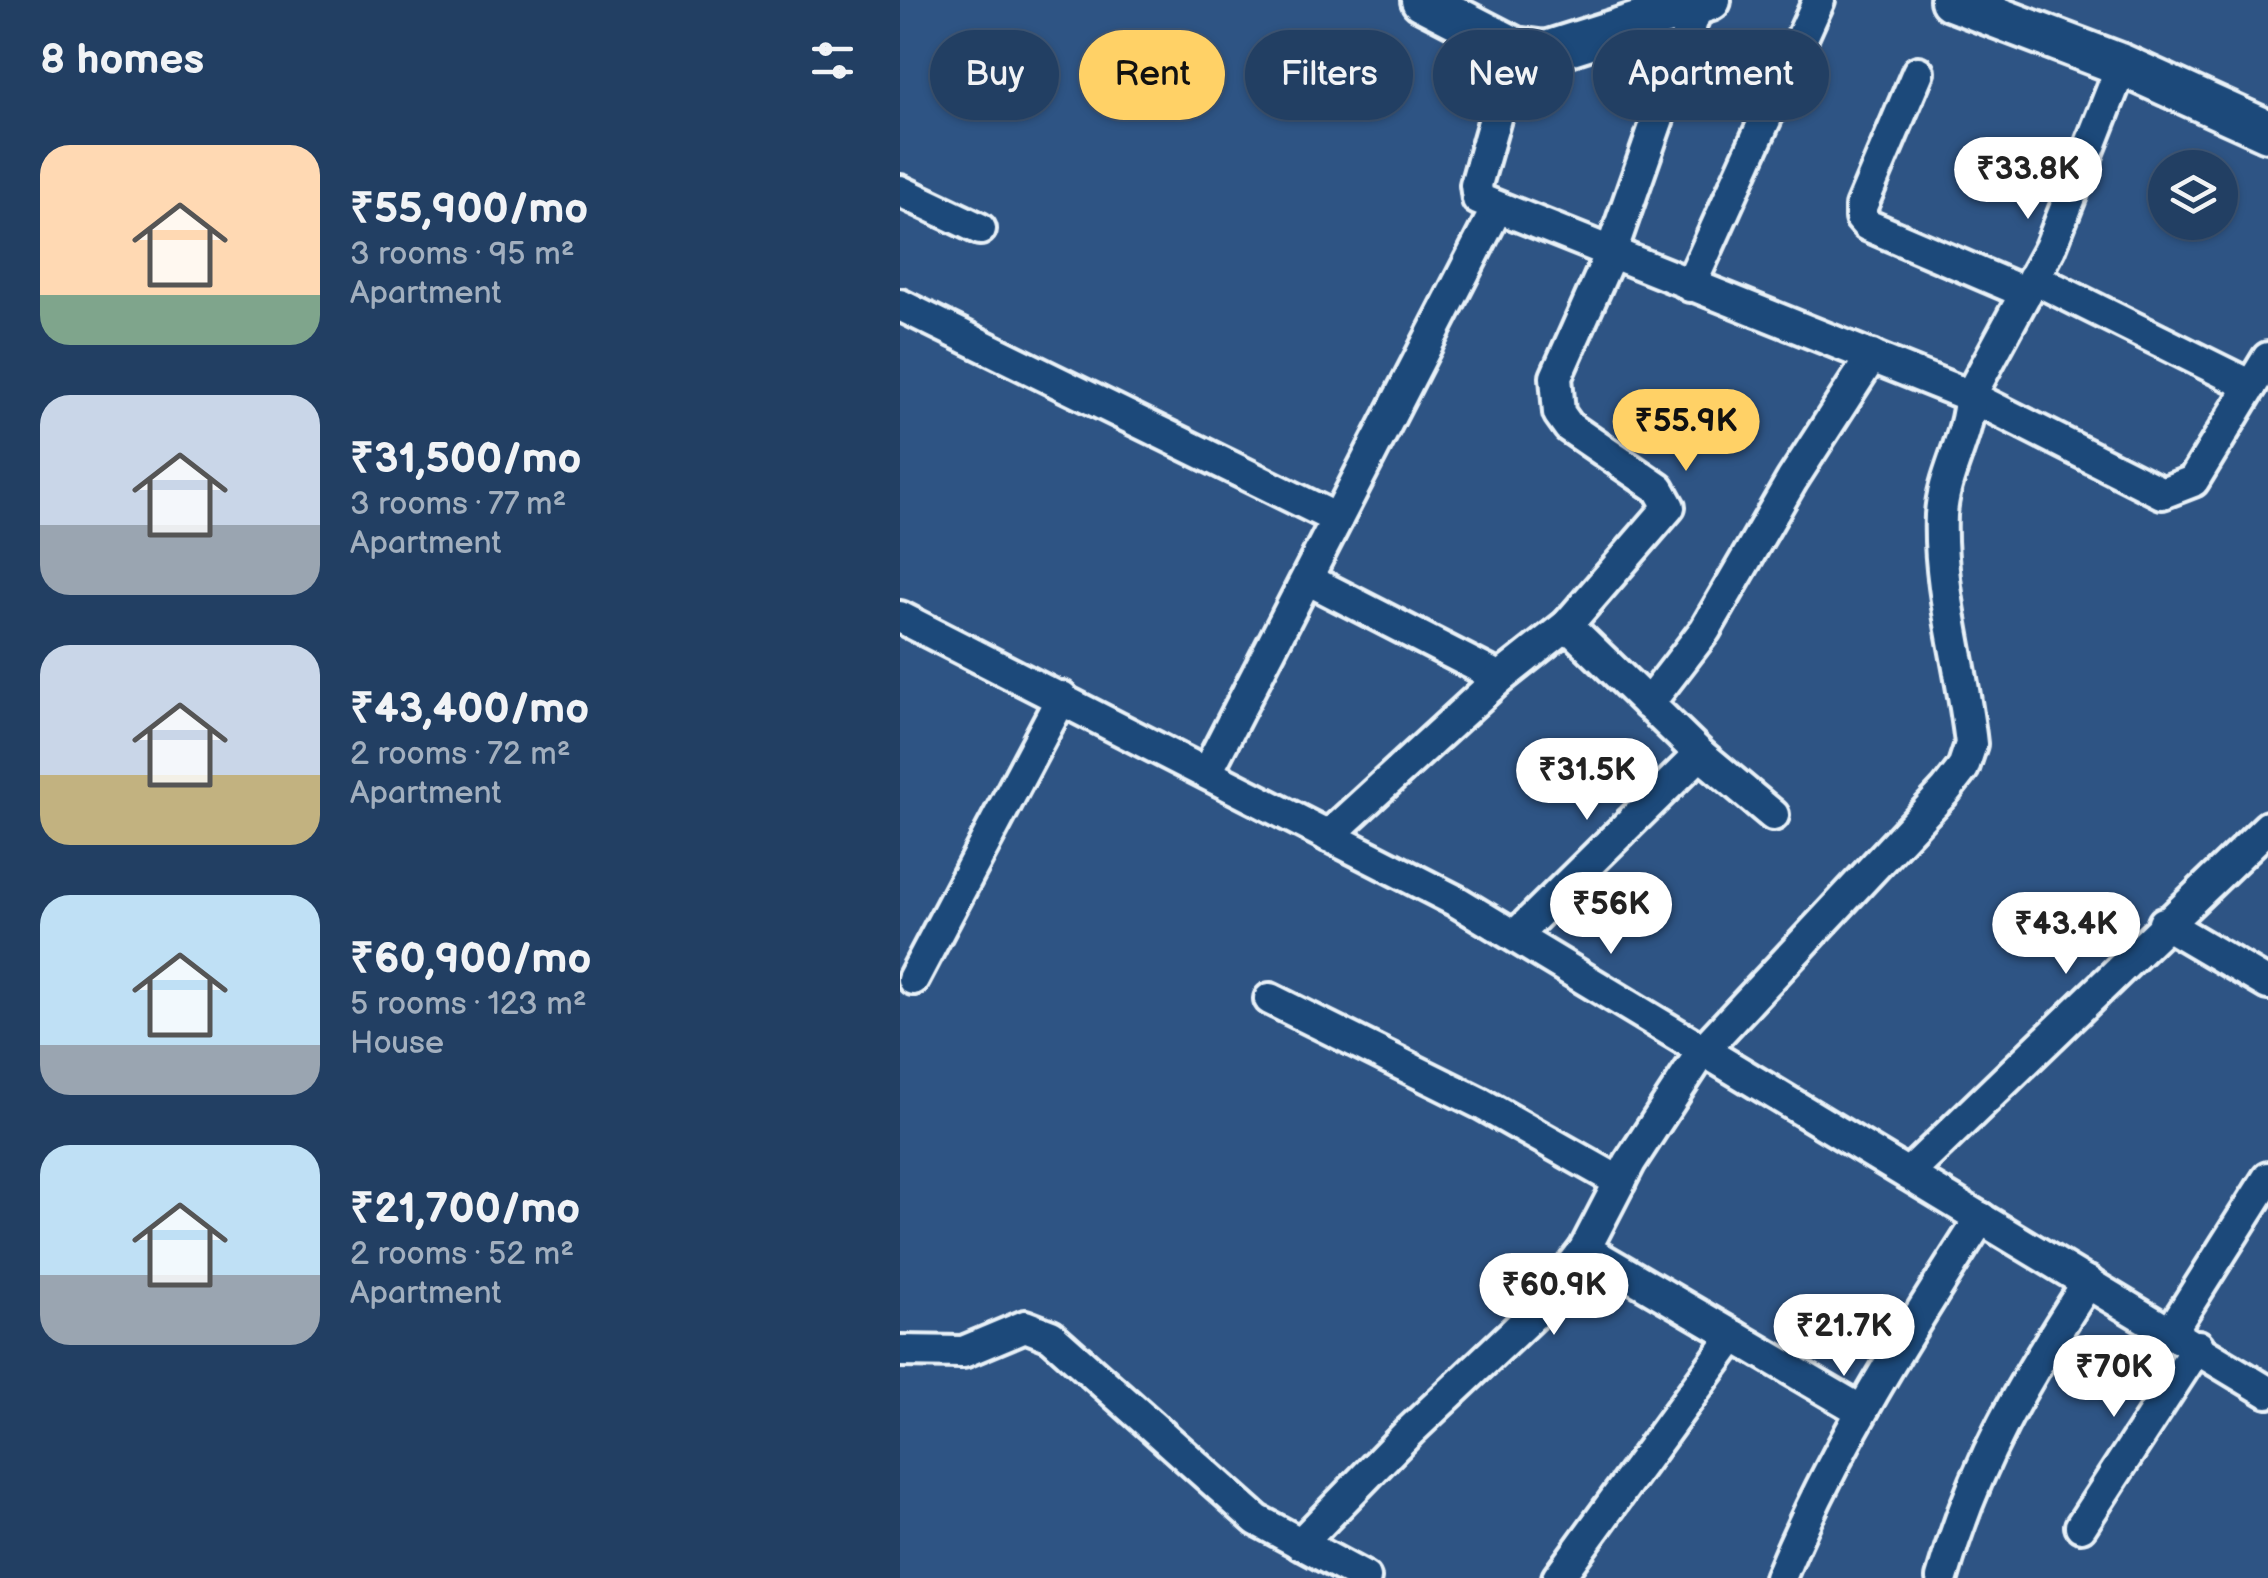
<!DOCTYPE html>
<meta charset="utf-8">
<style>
:root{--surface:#223f63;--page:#2e4a6c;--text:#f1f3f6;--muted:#a2afbe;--line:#3f5878;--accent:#ffd166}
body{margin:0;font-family:"Balsamiq Sans",sans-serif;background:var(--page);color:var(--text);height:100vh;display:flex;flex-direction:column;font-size:38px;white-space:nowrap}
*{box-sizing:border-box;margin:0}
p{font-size:32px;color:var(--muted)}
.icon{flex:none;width:55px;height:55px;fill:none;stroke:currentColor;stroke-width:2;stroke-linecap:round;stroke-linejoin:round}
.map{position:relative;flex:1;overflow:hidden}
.side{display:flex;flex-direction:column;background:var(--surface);width:900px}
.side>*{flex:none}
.top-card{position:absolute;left:30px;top:30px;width:950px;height:90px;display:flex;gap:20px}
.buttons{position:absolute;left:1248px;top:150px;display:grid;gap:20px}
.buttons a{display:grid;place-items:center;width:90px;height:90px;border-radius:50%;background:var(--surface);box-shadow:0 2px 8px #0004,0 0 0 2px var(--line);font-size:50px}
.price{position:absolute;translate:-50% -85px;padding:0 22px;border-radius:35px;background:#fff;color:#222;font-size:32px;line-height:65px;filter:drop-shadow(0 2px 5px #0008)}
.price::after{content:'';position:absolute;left:50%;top:60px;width:30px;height:22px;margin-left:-15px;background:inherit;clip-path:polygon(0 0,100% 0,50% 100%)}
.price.on{background:var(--accent);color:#111}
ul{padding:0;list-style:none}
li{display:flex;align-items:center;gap:30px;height:250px;padding:0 40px}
li span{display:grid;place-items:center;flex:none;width:280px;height:200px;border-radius:30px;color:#555}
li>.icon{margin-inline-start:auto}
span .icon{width:120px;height:120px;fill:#fffc;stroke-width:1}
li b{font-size:42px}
h2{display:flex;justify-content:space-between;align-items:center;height:120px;padding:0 40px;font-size:42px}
.tag{padding:0 35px;border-radius:45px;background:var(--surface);box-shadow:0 2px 8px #0004,0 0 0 2px var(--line);font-size:35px;line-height:90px}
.tag.on{background:var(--accent);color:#111}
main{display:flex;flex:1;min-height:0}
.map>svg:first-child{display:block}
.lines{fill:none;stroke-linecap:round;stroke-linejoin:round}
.street-casing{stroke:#e8f1f8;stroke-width:38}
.secondary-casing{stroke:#e8f1f8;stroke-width:48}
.street{stroke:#1f4a7a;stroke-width:30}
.secondary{stroke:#1f4a7a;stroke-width:40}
</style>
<main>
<section class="side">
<h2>8 homes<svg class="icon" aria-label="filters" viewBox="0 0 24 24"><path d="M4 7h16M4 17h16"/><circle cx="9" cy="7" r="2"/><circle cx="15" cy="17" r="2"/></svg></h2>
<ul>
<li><span style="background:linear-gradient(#ffd9b3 75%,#7fa58c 0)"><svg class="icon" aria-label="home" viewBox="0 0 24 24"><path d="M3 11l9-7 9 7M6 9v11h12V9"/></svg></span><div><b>₹55,900/mo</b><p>3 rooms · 95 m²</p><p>Apartment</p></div></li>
<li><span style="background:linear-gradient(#c9d6e8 65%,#9aa5b1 0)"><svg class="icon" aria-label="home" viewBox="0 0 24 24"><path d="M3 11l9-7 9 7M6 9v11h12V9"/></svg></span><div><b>₹31,500/mo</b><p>3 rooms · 77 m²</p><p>Apartment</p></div></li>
<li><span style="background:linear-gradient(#c9d6e8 65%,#c2b280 0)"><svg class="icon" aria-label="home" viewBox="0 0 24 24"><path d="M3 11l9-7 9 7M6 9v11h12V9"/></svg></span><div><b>₹43,400/mo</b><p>2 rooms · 72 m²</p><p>Apartment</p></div></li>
<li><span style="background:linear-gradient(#bfe0f5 75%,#9aa5b1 0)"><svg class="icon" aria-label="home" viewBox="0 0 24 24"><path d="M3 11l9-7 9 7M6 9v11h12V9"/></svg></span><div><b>₹60,900/mo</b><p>5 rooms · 123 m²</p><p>House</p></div></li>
<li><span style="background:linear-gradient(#bfe0f5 65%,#9aa5b1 0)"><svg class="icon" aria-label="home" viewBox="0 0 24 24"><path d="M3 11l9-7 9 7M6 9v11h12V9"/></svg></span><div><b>₹21,700/mo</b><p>2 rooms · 52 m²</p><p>Apartment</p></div></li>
</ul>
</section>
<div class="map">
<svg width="1368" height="1578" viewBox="0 0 1368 1578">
<rect width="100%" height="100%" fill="#2e5484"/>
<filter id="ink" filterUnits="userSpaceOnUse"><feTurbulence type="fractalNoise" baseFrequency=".01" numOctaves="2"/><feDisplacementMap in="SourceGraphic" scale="20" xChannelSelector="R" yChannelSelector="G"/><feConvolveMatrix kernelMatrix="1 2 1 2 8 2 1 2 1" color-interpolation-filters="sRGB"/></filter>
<g filter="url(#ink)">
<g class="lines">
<!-- street casing -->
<g class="street-casing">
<g id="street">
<path d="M1222,65l-72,183 -80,148 192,97 31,-12 75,-123"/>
<path d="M1018,72l-57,135v11l6,7 159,68"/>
<path d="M0,191l80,38"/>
<path d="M1133,278l218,108"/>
<path d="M790,286l129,-286"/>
<path d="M0,305l437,214"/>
<path d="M407,579l193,99"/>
<path d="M0,617l556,284 812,491"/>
<path d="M667,625l133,129 73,61"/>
<path d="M748,704l57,-74 87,-150 80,-124"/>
<path d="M307,772l290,-564"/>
<path d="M428,836l172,-158 67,-53 102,-118 -10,-18 -90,-62 -10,-14 -3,-36 54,-122 88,-251"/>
<path d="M1264,923l104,61"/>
<path d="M616,935l184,-181"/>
<path d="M13,979l149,-282"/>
<path d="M370,999l212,105 138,78"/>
<path d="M1008,1174l360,-347"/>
<path d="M685,1249l275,161"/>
<path d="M1272,1330l96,-152"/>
<path d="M0,1351l63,1 62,-26 26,10 206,184 108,58"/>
<path d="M1181,1526l117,-180"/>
<path d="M400,1544l110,-113 130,-123 45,-59 45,-87 74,-113 242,-259 17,-22 8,-24c-8,-76 -33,-153 -30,-229 2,-41 28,-78 29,-119l-492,-197 -2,-14 39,-137"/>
<path d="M658,1578l176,-242"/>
<path d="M880,1578c53,-129 126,-243 201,-360"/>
<path d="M1042,1578c33,-116 81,-196 146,-296"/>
</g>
</g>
<!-- secondary casing -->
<g class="secondary-casing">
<g id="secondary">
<path d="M522,0l93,48 31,4 164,-52"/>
<path d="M1051,0l171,65 146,66"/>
</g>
</g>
<!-- street -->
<use href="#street" class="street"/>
<!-- secondary -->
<use href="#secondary" class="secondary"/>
</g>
</g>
</svg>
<div class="buttons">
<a><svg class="icon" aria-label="layers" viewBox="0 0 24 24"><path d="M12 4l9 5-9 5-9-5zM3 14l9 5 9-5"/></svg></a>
</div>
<b class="price" style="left:1128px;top:222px">₹33.8K</b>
<b class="price on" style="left:786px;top:474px">₹55.9K</b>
<b class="price" style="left:687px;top:823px">₹31.5K</b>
<b class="price" style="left:711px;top:957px">₹56K</b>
<b class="price" style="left:1166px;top:977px">₹43.4K</b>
<b class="price" style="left:654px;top:1338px">₹60.9K</b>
<b class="price" style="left:944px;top:1379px">₹21.7K</b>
<b class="price" style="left:1214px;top:1420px">₹70K</b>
<div class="top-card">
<a class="tag">Buy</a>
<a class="tag on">Rent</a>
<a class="tag">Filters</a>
<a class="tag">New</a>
<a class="tag">Apartment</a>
</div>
</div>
</main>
